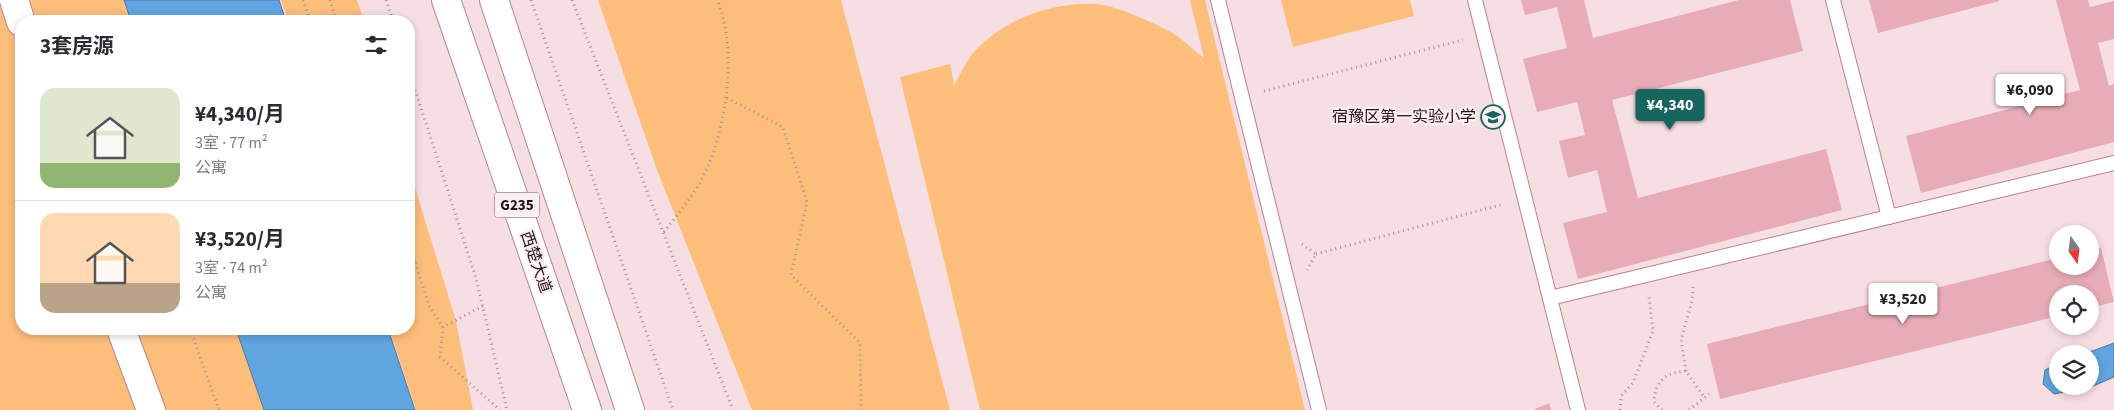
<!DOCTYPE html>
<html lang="zh">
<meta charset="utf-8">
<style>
:root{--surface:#fff;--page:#f2f2f3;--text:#2b2b33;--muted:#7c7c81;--line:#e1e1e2;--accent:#18655e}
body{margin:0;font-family:"Source Sans 3","Noto Sans SC",sans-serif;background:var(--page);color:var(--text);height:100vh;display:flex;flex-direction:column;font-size:19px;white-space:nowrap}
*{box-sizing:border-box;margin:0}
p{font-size:16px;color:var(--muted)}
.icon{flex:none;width:28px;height:28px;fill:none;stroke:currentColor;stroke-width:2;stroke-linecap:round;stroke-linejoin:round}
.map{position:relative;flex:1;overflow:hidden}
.details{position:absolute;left:15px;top:15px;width:400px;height:320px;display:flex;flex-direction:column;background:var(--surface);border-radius:20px;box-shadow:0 2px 8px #0003}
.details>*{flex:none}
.needle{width:32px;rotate:166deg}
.buttons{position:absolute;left:2049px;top:225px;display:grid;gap:10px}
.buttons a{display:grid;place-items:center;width:50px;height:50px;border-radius:50%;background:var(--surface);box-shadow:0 2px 8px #0003;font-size:25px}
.price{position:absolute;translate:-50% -42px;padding:0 11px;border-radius:5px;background:#fff;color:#222;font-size:16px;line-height:32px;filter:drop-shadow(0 1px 2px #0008)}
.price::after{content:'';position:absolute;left:50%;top:30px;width:15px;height:11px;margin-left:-8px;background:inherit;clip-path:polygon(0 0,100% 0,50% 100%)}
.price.selected{background:var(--accent);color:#fff}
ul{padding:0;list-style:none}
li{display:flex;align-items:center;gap:15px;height:125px;padding:0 25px}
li+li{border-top:1px solid var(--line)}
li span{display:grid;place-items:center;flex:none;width:140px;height:100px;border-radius:15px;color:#555}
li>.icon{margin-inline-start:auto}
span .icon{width:60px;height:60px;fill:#fffc;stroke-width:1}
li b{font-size:21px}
h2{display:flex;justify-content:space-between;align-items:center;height:60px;padding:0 25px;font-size:21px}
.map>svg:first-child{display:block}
.green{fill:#fdbe7c}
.water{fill:#60a5e0;stroke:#4f79a4}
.building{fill:#e7acb7}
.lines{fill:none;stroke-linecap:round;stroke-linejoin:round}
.service-casing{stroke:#ba828d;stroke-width:16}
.tertiary-casing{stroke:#ba828d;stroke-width:30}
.trunk-casing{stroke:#ba828d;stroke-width:30}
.path{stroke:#a79094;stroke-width:3;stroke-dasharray:1 4;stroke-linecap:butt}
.service{stroke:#fff;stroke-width:14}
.tertiary{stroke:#fff;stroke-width:28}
.trunk{stroke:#fff;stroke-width:28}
.labels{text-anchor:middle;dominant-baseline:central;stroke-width:4.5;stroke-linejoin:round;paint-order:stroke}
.shield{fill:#fceff1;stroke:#675458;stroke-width:1}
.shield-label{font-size:15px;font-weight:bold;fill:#271217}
.poi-label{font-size:16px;fill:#271217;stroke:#fceff1;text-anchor:end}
.street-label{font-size:16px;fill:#271217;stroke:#fceff1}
</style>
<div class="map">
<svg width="2114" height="410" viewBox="0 0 2114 410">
<rect width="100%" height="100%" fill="#f7dee2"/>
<!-- green -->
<g class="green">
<path d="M0,0h124l7,21h-110v308h215l28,81h-264z"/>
<path d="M281,0h76l7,21h-76z"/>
<path d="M598,0h243l109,410h-198l-95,-240z"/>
<path d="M1190,0h15l100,410h-325l-80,-333 50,-13 4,21c7,-11 12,-24 20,-33 30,-33 78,-50 122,-48 19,1 61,20 78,30 11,7 20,17 30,24z"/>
<path d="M1281,0h129l4,16 -121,31z"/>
<path d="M409,168l47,153 17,89h-57l-27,-81h20z"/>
</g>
<!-- water -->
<g class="water">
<path d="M124,0h155l7,21h-155z"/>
<path d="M236,329h152l27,81h-151z"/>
<path d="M2114,343v34l-23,10 -37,7 -11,-10 2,-14 12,-6 1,22h32v-32h-6z"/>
</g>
<!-- building -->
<g class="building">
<path d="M1521,0h63l9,38 146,-38h51l13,51 -191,49 26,98 188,-49 16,61 -264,69 -15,-56 44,-11 -10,-42 -29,8 -9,-37 26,-6 -8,-33 -40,10 -14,-53 44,-11 -10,-41 -32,8z"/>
<path d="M1869,0h130v1l-121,32z"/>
<path d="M2056,0h32l2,7 24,-6v38l-16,4 11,43 5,-2v58l-193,51 -15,-57 174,-46z"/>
<path d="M2101,248l13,54 -24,6v-14h-32v22l-338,83 -13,-55 351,-86v8h32v-16z"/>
<path d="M1549,403l2,7h-18z"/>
</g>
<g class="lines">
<!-- service casing -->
<g class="service-casing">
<g id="service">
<path d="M1218,0l101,410"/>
<path d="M1475,0l103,410"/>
<path d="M1833,0l56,217"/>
<path d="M1550,298l564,-135"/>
</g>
</g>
<!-- tertiary casing -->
<g class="tertiary-casing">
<g id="tertiary">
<path d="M14,0l7,22"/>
<path d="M121,329l30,81"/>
</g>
</g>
<!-- trunk casing -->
<g class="trunk-casing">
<g id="trunk">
<path d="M446,0l141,410"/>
<path d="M494,0l136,410"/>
</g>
</g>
<!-- path -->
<g class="path">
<path d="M303,0l7,21"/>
<path d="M330,0l6,21"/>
<path d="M386,0l7,21"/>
<path d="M531,0l142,410"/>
<path d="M572,0l161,410"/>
<path d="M409,71l67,207 31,132"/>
<path d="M1264,91l199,-51"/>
<path d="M727,98l56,29 24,75 -16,73 69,68 1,67"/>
<path d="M664,232c12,-16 26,-32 36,-49 26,-47 39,-133 17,-183"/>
<path d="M409,244l21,64 13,19"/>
<path d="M1302,244l14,10 -9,16"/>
<path d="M1316,254l188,-50"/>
<path d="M483,306l-40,21 -3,30 60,53"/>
<path d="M190,329l29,81"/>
<path d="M1686,371l-5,-31 11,-39 1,-14"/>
<path d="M1620,410l1,-14 12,-13 20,-52 -4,-34"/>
<path d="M1662,410l-8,-8c1,-20 11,-30 32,-31l18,26"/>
<path d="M1689,410l20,-16"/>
</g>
<!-- service -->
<use href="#service" class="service"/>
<!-- tertiary -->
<use href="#tertiary" class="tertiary"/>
<!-- trunk -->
<use href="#trunk" class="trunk"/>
</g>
<!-- icons -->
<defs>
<g id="school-ring" transform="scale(1.25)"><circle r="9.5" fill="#fceff1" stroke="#18655e" stroke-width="1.5"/><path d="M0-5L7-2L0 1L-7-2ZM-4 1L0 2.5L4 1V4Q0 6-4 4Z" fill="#18655e"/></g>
</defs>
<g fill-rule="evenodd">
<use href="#school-ring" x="1493" y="117"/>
</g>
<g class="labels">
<!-- shield labels -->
<rect class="shield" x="494.5" y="192.5" width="45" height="25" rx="4"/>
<g class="shield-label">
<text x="517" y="205">G235</text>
</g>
<!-- poi labels -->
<g class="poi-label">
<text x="1476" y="117">宿豫区第一实验小学</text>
</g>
<!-- street labels -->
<g class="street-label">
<text transform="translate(536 262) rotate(71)">西楚大道</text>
</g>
</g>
</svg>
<div class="buttons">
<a><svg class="needle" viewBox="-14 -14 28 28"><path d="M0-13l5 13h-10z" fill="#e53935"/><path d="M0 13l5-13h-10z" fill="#7c7c81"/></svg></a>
<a><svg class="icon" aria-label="locate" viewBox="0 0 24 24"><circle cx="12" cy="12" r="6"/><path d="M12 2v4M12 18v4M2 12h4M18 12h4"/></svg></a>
<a><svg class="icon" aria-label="layers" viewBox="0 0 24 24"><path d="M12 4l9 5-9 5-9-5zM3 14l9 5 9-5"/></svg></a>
</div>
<b class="price" style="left:2030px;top:116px">¥6,090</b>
<b class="price selected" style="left:1670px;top:131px">¥4,340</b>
<b class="price" style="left:1903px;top:325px">¥3,520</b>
<section class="details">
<h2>3套房源<svg class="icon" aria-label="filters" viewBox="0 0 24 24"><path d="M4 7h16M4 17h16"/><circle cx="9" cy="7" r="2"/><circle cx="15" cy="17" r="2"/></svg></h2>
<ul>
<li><span style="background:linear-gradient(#dfe7d0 75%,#8fb573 0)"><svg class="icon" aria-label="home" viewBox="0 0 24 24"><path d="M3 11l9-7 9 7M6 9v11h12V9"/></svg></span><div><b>¥4,340/月</b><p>3室 · 77 m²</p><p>公寓</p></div></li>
<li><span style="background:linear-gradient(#ffd9b3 70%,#b9a48a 0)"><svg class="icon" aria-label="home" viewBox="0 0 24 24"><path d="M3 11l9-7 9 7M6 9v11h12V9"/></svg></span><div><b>¥3,520/月</b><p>3室 · 74 m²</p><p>公寓</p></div></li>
</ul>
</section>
</div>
